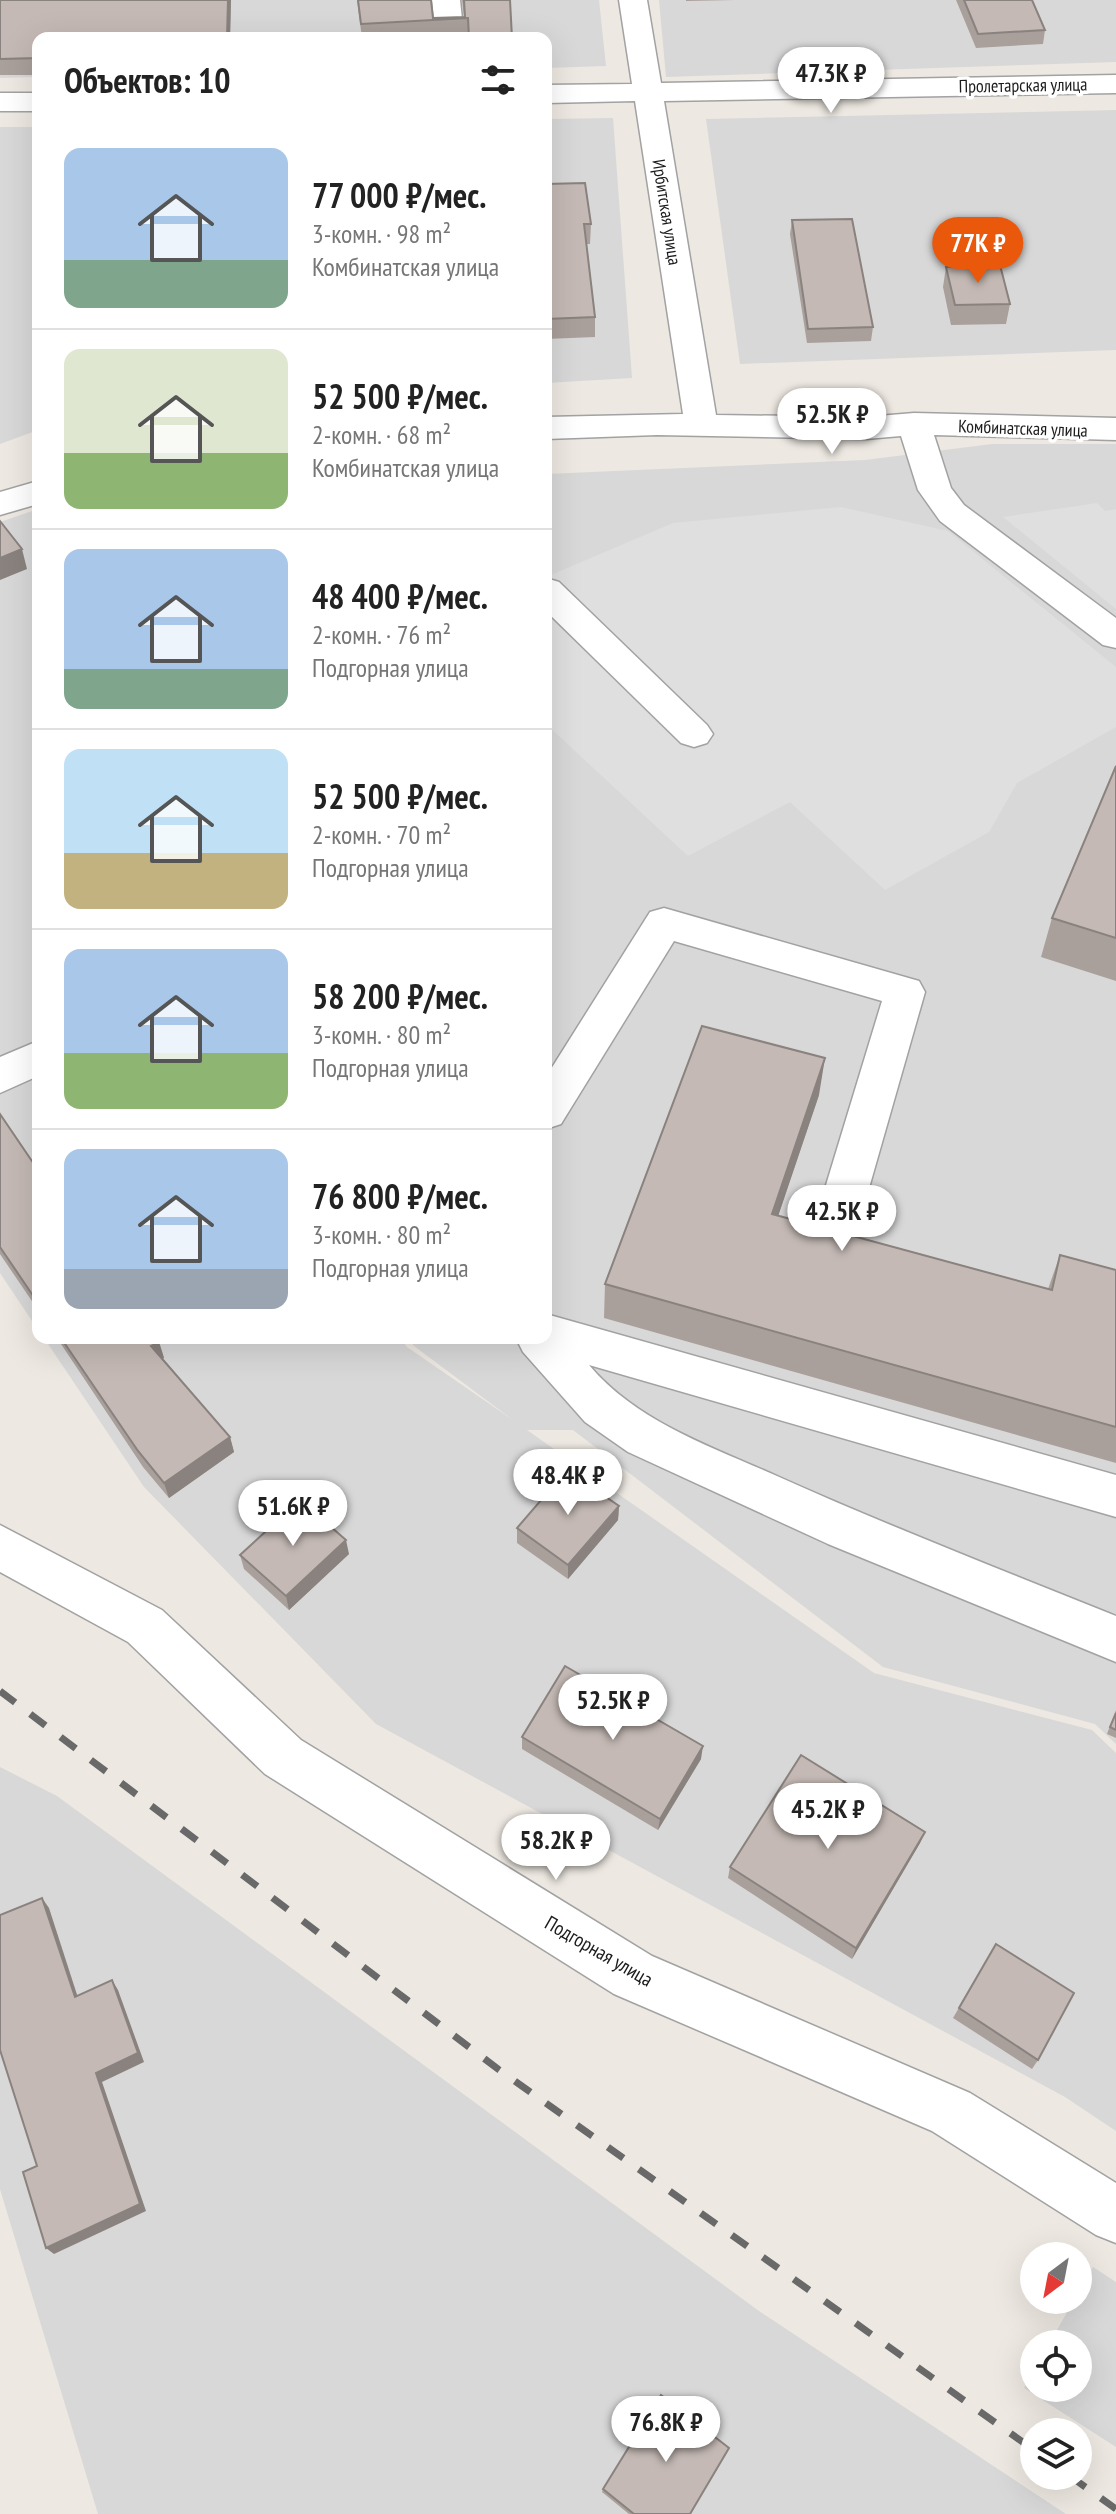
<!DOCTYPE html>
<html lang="ru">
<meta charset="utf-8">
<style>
:root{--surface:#fff;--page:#f2f2f2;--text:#222;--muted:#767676;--line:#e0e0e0;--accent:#ea580c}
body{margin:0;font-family:"PT Sans Narrow",sans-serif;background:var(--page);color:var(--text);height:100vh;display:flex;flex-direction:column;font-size:30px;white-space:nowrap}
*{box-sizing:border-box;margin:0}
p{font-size:26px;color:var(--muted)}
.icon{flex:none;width:44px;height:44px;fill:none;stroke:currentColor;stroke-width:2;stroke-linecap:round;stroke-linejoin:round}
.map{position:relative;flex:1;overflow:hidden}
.sheet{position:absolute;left:32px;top:32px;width:520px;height:1312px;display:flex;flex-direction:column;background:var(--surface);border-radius:16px;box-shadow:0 8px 32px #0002}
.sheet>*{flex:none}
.needle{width:52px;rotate:212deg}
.tools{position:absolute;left:1020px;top:2242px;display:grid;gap:16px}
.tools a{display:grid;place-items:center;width:72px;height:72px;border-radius:50%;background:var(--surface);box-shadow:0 8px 32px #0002;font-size:40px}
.price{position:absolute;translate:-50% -68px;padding:0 18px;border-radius:28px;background:#fff;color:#222;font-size:26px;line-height:52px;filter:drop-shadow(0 2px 4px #0008)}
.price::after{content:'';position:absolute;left:50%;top:48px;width:24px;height:18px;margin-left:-12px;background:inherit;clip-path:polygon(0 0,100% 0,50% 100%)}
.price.selected{background:var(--accent);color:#fff}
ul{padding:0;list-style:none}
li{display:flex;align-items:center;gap:24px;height:200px;padding:0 32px}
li+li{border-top:2px solid var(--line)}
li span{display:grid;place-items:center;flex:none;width:224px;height:160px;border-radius:16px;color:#555}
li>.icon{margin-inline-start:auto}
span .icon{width:96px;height:96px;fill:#fffc;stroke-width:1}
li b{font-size:34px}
h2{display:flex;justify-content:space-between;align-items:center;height:96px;padding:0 32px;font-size:34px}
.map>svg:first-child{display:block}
.residential{fill:#d9d8d8}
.parking{fill:#dfdfdf}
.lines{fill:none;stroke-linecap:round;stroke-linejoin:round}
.minor-casing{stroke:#a2a2a2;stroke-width:3}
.minor{fill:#fff;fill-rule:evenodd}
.rail{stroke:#696969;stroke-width:7;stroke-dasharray:19 19;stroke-linecap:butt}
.wall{fill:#a99f9b}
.shaded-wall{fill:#89827e}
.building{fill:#c4b9b4;stroke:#89827e;stroke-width:2}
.labels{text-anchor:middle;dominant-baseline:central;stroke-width:7;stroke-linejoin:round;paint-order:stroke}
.far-street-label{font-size:18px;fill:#1b1b1b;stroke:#fff}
.street-label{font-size:20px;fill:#1b1b1b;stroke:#fff}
</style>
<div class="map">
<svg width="1116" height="2514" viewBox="0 0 1116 2514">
<rect width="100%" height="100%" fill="#ede8e1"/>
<!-- residential -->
<g class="residential">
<path d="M0,0h433l6,38h-401v39l-38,1z"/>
<path d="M459,0h140l7,66 -60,2v-30h-83z"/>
<path d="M659,0h457v62l-450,15z"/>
<path d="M1116,110v240l-376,14 -34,-245z"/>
<path d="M613,118l19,260 -86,5v-264z"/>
<path d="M0,127h38v303l-38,14z"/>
<path d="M992,444h124v1300l-21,-20 -212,-57 -310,-237h-46l347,243 218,57 24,23v378l-51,-34 -689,-373 -232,-237 -100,-149h356l7,9 106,73 -99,-74 -6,-8h138v-864l319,-14z"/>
<path d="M38,509v821l-38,-57v-751z"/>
<path d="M0,1767l57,29 702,515 307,203h-968l-98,-325z"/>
<path d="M1093,2267l23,15v165l-92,-59 10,-17v17h44v-44h-29l25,-44h4v-7z"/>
</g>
<!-- parking -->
<g class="parking">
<path d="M1097,503l8,8 11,-2v100l-113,-92z"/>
<path d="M841,507l107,24 168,136v60l-99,56 -28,49 -104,58 -95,-88 -102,54 -142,-132v-147l127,-54z"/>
</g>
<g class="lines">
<!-- minor casing -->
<g class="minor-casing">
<g id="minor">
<path d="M432,0h28l4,38h-28z"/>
<path d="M619,0h28l14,83 455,-8v18l-452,8 52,314 150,2 48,-4 202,5v22l-182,-5 17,53 13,17 152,113v30l-13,-3 -163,-124 -22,-31 -17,-54 -35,3 -209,-4 -111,4v-22l137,-3 -48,-313 -89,2v-18l86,-1z"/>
<rect x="0" y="93" width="38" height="18"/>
<path d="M38,481v23l-38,11v-23z"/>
<path d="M546,578l13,4 148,143 6,9 -6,9 -13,4 -13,-4 -135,-132z"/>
<path d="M664,908l255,73 6,11 -58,203 -7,13 -15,5 -15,-5 -7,-13 59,-194 -208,-60 -113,183 -15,5v-52l104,-165z"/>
<path d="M38,1041v35l-38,17v-36z"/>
<path d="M546,1314l570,161v42l-527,-152c48,57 121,81 188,111 111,50 225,94 339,140v46l-288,-118 -200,-92 -43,-30 -62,-70 -7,-14h30z"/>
<path d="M0,1525l162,85 139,130 351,216 318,137 146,90v60l-20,-8 -164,-104 -318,-137 -349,-220 -137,-132 -128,-70z"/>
</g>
</g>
<!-- minor -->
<use href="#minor" class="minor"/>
<!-- rail -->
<g class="rail">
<path d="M0,1691l498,378 536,381"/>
<path d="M1070,2476l46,33"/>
</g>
</g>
<!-- wall -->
<g class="wall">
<path d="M0,0h231l-1,38h-192v37h-38z"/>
<path d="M357,0h74l2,18 31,-1 -2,-17h48l2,38h-150z"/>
<path d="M686,0h49l-49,1z"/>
<path d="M956,0h76l13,30 -2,14 -67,4z"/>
<path d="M546,184l45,40 -1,20h-4l9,73v20l-49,2z"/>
<path d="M792,220l81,107 -2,14 -64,2 -17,-109z"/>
<path d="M946,267l64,37 -4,20 -55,1 -8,-38z"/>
<path d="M1116,766v215l-75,-24 11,-39z"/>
<path d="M819,1095l-41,121 270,73 12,-34 56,15v193l-512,-145 1,-34z"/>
<path d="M0,1114l38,56v140l-38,-56z"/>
<path d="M57,1338h100l2,4 5,16 -2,1 68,78 4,15 -65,46 -26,-31z"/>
<path d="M619,1506l-1,14 -50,59 -51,-36v-15z"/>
<path d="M349,1554l-60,56 -45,-41 -4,-14z"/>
<path d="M1116,1710v28l-9,-4z"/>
<path d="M522,1737l179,22 -43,71 -136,-81z"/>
<path d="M925,1832l-5,11 -68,116 -124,-81 2,-11z"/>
<path d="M996,1944l42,116 -6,9 -79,-51z"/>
<path d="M603,2489l87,25h-61l-27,-22z"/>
</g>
<!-- shaded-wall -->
<g class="shaded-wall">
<path d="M228,0h3l-1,38h-3z"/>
<path d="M22,549l5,20 -27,11v-22z"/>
<path d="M825,1058l-6,37 -52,154 5,-35z"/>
<path d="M159,1342l5,16 -8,4 -5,-16z"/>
<path d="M230,1437l4,15 -65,46 -5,-15z"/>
<path d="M619,1506l-1,14 -50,59v-14z"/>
<path d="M346,1540l3,14 -60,56 -3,-14z"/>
<path d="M703,1746l-2,13 -43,71 2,-11z"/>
<path d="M925,1832l-5,11 -68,116 4,-11z"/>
<path d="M42,1898l7,10 32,99 -6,-10z"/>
<path d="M112,1980l6,10 26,72 -42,20 44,129 -92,43 -8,-6 50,-175z"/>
</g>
<!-- building -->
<g class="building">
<path d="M0,0h228l-1,38h-189v20l-38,1z"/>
<path d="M358,0h73l2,18 32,-1 -1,-17h46l2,38h-43l-1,-20 -107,6z"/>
<path d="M964,0h68l13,30 -67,4z"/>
<path d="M585,183l6,41h-7l11,93 -49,2v-135z"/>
<path d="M852,219l21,108 -65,2 -16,-109z"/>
<path d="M1000,265l10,39 -55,1 -9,-38z"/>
<path d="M0,521l22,28 -22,9z"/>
<path d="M1116,766v172l-64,-20z"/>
<path d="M702,1026l123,32 -53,156 280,76 8,-35 56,15v157l-511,-143z"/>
<path d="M0,1114l38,56v133l-38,-56z"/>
<path d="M61,1338h96l2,4 -8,4 79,91 -66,46 -26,-32z"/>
<path d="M567,1470l52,36 -51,59 -51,-37z"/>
<path d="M300,1500l46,40 -60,56 -46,-41z"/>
<path d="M565,1666l138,80 -43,73 -138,-82z"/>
<path d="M1116,1713v17l-6,-3z"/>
<path d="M801,1755l124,77 -69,116 -126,-81z"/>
<path d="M42,1898l33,99 37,-17 26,73 -42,20 44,131 -94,44 -23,-76 14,-6 -37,-116v-135z"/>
<path d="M996,1944l78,49 -36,67 -79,-52z"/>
<path d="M661,2395l68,53 -39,66h-56l-31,-25z"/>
</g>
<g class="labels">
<!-- far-street labels -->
<g class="far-street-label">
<text transform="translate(1023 85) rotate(-1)">Пролетарская улица</text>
<text transform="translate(667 212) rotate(81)">Ирбитская улица</text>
<text transform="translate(1023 428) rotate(2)">Комбинатская улица</text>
</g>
<!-- street labels -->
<g class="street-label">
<text transform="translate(599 1951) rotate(30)">Подгорная улица</text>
</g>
</g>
</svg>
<div class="tools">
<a><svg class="needle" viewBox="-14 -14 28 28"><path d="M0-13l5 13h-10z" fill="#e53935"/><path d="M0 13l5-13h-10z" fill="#767676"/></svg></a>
<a><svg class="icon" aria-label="locate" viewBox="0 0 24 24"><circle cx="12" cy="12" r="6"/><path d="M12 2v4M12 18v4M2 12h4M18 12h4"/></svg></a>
<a><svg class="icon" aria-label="layers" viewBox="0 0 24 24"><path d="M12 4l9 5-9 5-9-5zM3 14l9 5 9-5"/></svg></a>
</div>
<b class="price" style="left:831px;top:115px">47.3K ₽</b>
<b class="price selected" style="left:978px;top:285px">77K ₽</b>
<b class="price" style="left:832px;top:456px">52.5K ₽</b>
<b class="price" style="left:842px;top:1253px">42.5K ₽</b>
<b class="price" style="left:568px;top:1517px">48.4K ₽</b>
<b class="price" style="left:293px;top:1548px">51.6K ₽</b>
<b class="price" style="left:613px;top:1742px">52.5K ₽</b>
<b class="price" style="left:828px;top:1851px">45.2K ₽</b>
<b class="price" style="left:556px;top:1882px">58.2K ₽</b>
<b class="price" style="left:666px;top:2464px">76.8K ₽</b>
<section class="sheet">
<h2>Объектов: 10<svg class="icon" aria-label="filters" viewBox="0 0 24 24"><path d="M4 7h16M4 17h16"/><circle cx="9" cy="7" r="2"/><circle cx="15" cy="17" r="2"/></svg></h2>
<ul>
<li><span style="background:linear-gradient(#a9c7e8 70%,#7fa58c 0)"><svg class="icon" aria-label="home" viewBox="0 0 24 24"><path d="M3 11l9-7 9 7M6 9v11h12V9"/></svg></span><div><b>77 000 ₽/мес.</b><p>3-комн. · 98 m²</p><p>Комбинатская улица</p></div></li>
<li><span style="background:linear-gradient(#dfe7d0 65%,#8fb573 0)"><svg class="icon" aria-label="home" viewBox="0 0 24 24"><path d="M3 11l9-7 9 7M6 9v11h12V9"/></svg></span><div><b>52 500 ₽/мес.</b><p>2-комн. · 68 m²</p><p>Комбинатская улица</p></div></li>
<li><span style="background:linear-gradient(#a9c7e8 75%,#7fa58c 0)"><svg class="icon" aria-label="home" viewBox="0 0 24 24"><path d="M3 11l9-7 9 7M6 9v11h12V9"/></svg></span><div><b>48 400 ₽/мес.</b><p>2-комн. · 76 m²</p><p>Подгорная улица</p></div></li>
<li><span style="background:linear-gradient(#bfe0f5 65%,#c2b280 0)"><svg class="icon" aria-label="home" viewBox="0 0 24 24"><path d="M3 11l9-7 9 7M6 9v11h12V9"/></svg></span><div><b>52 500 ₽/мес.</b><p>2-комн. · 70 m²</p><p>Подгорная улица</p></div></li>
<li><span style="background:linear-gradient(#a9c7e8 65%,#8fb573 0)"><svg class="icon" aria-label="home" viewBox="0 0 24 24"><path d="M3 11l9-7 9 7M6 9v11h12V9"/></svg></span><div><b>58 200 ₽/мес.</b><p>3-комн. · 80 m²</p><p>Подгорная улица</p></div></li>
<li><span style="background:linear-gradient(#a9c7e8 75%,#9aa5b1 0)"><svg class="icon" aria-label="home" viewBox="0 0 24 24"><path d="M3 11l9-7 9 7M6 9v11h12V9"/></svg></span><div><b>76 800 ₽/мес.</b><p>3-комн. · 80 m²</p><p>Подгорная улица</p></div></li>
</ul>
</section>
</div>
